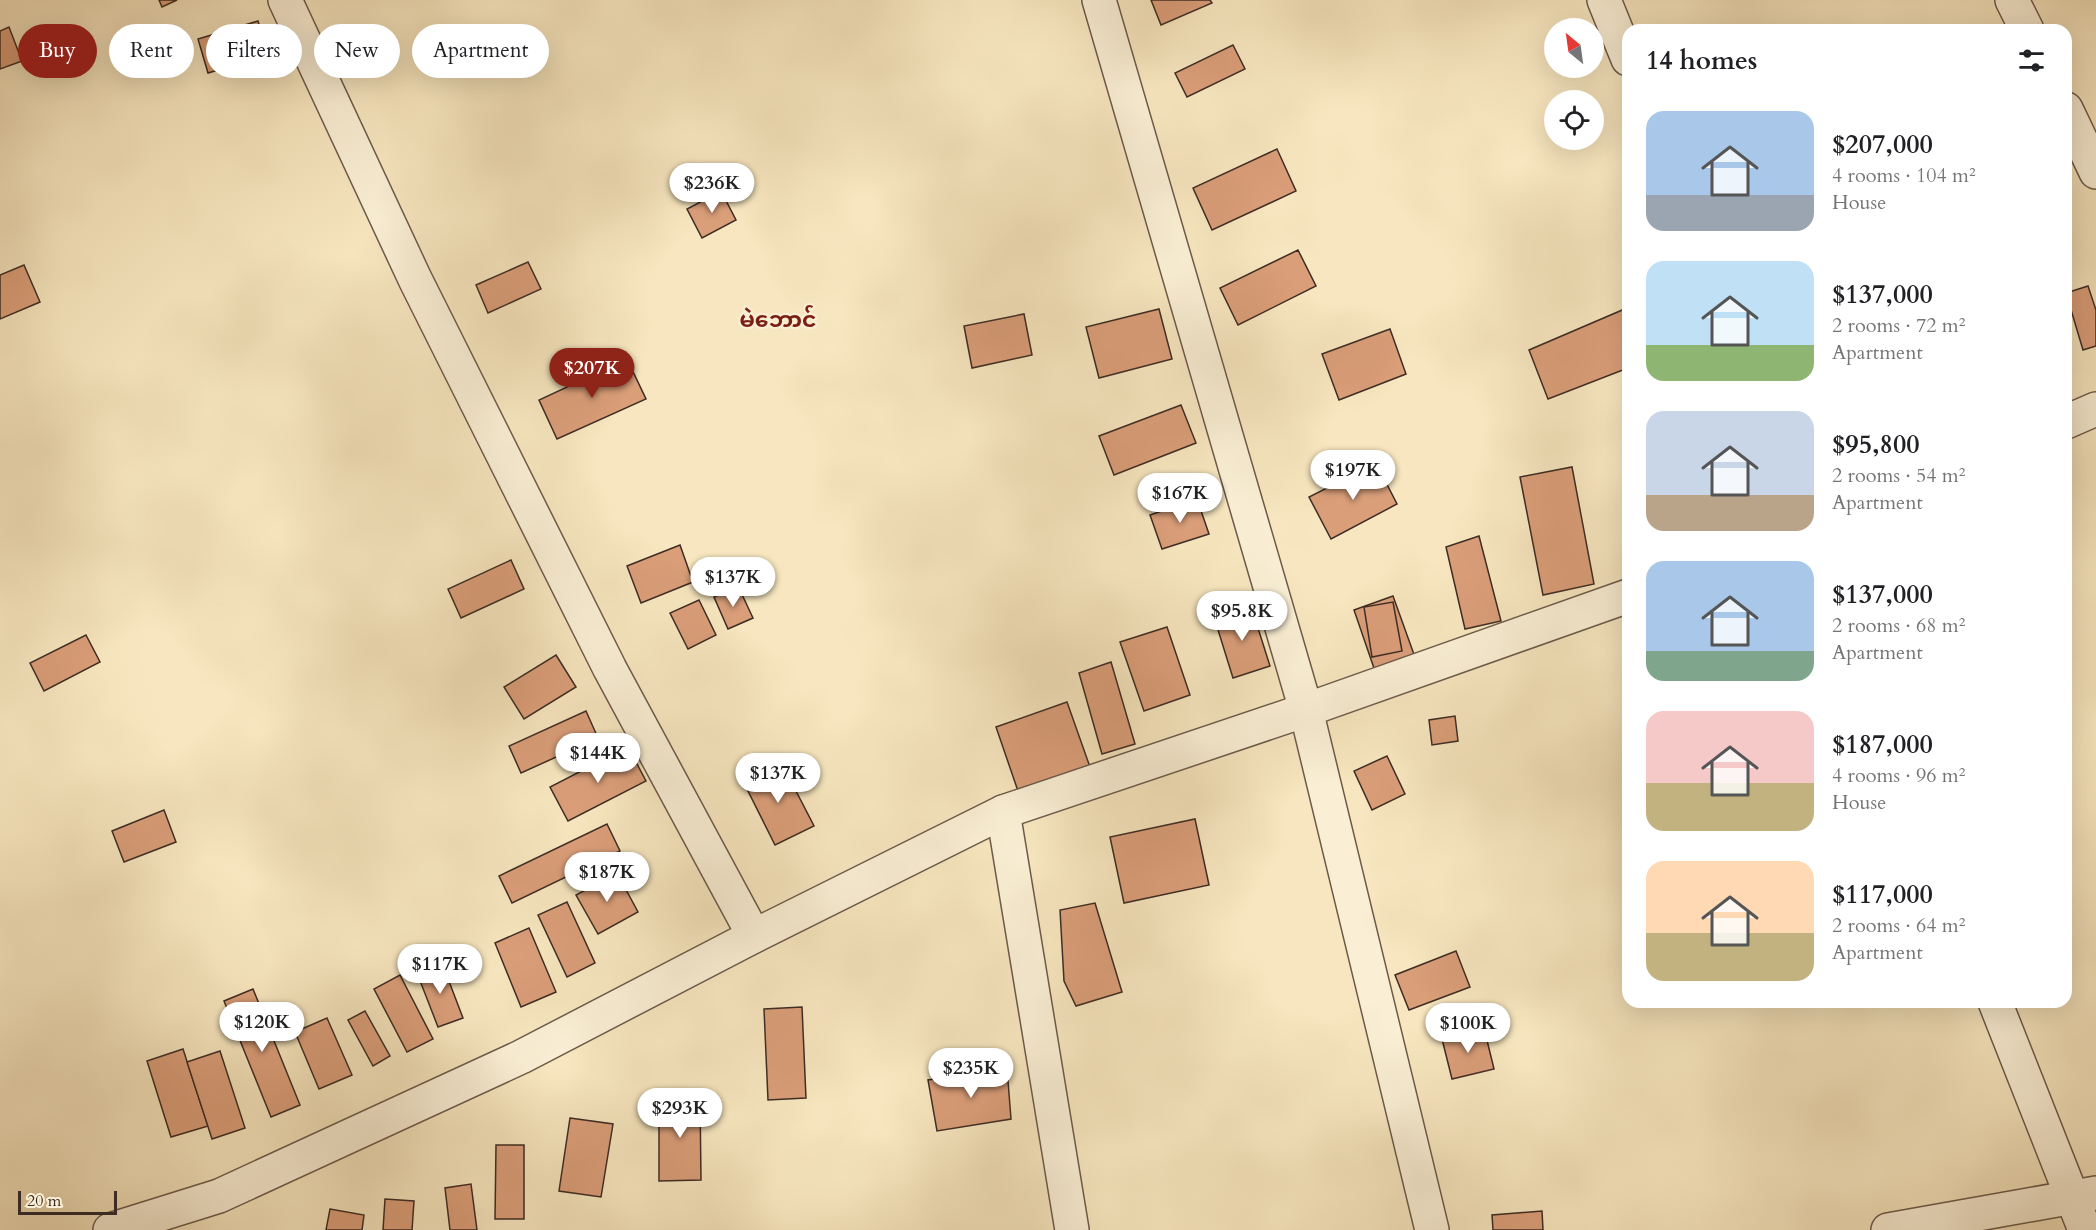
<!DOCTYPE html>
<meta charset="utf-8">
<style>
:root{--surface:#fff;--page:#f2f2f2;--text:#202124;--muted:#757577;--accent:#8f2418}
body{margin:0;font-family:Cardo,"Noto Sans Myanmar",serif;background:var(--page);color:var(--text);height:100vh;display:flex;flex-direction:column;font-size:22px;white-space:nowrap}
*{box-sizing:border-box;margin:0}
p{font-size:20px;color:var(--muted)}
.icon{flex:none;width:33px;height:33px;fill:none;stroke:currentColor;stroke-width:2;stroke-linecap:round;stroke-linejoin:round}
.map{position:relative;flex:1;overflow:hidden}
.details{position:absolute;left:1622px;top:24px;width:450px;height:984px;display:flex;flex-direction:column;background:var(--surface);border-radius:18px;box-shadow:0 6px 24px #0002}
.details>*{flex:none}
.top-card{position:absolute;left:18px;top:24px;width:570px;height:54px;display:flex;gap:12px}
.needle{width:39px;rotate:331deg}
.fabs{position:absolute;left:1544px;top:18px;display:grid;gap:12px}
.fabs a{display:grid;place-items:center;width:60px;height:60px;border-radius:50%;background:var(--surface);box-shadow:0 6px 24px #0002;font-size:30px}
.scale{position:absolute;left:18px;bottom:15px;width:99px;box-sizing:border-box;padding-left:6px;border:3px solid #3d2c24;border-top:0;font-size:16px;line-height:21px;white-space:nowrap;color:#3d2c24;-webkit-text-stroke:4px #faefd5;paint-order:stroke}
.price{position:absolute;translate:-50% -51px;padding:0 14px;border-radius:21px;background:#fff;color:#222;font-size:20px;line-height:39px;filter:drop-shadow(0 2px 3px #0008)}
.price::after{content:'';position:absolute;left:50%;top:36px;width:18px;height:14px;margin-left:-9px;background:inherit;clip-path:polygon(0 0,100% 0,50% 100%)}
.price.on{background:var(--accent);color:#fff}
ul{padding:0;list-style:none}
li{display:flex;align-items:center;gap:18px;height:150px;padding:0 24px}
li span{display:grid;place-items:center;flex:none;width:168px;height:120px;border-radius:18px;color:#555}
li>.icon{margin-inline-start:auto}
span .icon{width:72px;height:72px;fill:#fffc;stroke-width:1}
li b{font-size:26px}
h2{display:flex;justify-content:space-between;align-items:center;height:72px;padding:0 24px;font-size:26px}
.pill{padding:0 21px;border-radius:27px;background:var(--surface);box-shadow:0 6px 24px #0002;font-size:21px;line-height:54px}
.pill.on{background:var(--accent);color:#fff}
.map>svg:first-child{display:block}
.building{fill:#da9e79;stroke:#3d2c24;stroke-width:1.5}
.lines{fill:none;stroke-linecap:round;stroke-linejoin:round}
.minor-casing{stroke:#6c5a4b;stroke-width:36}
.minor{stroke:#faefd5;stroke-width:33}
.labels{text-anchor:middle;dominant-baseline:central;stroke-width:4.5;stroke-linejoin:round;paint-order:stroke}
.quarter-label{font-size:22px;font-weight:bold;fill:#7a1f14;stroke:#faefd5}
</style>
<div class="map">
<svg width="2096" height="1230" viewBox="0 0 2096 1230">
<rect width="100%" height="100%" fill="#f7e6bf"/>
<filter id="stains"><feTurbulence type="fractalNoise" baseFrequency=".00333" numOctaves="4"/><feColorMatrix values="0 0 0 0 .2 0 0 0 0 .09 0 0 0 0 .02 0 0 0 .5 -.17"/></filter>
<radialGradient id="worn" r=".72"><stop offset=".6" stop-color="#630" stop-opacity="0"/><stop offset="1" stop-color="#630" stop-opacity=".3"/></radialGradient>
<!-- building -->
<g class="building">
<path d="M159,0h18l-15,7z"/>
<path d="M1151,0h59l2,3 -51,22z"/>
<path d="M258,21l10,34 -60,18 -10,-34z"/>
<path d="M9,27l13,34 -22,8v-38z"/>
<path d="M1233,45l12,24 -58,28 -12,-24z"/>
<path d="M1277,149l19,42 -84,39 -19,-42z"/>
<path d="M721,191l15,29 -34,18 -15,-29z"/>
<path d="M1298,250l18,36 -78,39 -18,-37z"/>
<path d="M528,262l13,27 -53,24 -12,-28z"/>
<path d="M24,265l16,37 -40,17v-44z"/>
<path d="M2088,286l8,24v36l-13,4 -17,-57z"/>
<path d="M1627,308l1,60 -80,31 -19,-49z"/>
<path d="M1159,309l13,50 -73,19 -13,-51z"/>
<path d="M1024,314l8,41 -60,13 -8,-42z"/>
<path d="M1390,329l16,45 -67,26 -17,-46z"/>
<path d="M627,359l19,40 -89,40 -18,-39z"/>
<path d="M1181,405l15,38 -82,32 -15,-39z"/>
<path d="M1376,463l21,41 -66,35 -22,-42z"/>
<path d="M1572,467l22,117 -51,11 -23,-118z"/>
<path d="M1197,499l12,35 -47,15 -12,-34z"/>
<path d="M1479,536l22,85 -36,8 -19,-82z"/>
<path d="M680,545l13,37 -52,21 -14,-37z"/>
<path d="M511,560l13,29 -63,29 -13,-29z"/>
<path d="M738,586l15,32 -25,11 -14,-32z"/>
<path d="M1393,596l23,64 -40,14 -22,-64z"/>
<path d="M699,600l17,35 -28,14 -18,-36z"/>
<path d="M1393,602l9,49 -30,6 -8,-50z"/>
<path d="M1251,606l19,60 -37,12 -19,-61z"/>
<path d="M1167,627l23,68 -46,16 -24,-69z"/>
<path d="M86,635l14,27 -56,29 -14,-28z"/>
<path d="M556,655l20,32 -52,32 -20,-32z"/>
<path d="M1111,662l24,82 -33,10 -23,-81z"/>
<path d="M1067,702l23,65 -72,24 -22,-64z"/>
<path d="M586,711l12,27 -77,35 -12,-27z"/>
<path d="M1455,716l3,25 -26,4 -3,-25z"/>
<path d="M628,747l18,34 -78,40 -18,-34z"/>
<path d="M1387,756l18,38 -33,16 -18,-39z"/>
<path d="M781,762l33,64 -39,19 -32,-64z"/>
<path d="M164,810l12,32 -52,20 -12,-31z"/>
<path d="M1195,819l14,66 -85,18 -14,-66z"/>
<path d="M607,824l13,27 -108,52 -13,-27z"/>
<path d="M617,873l21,39 -40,22 -22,-39z"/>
<path d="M567,902l28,61 -28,14 -29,-62z"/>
<path d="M1095,903l27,89 -46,14 -12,-25 -4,-71z"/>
<path d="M529,928l27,64 -35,15 -26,-64z"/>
<path d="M1456,951l14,36 -61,23 -14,-35z"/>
<path d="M442,963l21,55 -25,9 -21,-54z"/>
<path d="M400,975l33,64 -26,13 -33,-63z"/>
<path d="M253,989l47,116 -29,12 -47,-116z"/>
<path d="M802,1007l4,91 -38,2 -4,-91z"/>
<path d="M365,1011l25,45 -17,10 -25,-46z"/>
<path d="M327,1018l25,57 -33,14 -24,-57z"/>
<path d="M1484,1028l10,41 -42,10 -10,-40z"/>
<path d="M183,1049l25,77 -37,11 -24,-76z"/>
<path d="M220,1051l25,77 -33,11 -25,-77z"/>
<path d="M1007,1068l4,51 -74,12 -9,-51z"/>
<path d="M659,1098h41l1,82 -42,1z"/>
<path d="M570,1118l43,6 -12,73 -42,-6z"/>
<path d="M496,1145h28v74h-29z"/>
<path d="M471,1184l6,46h-27l-5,-42z"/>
<path d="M385,1199l29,2 -2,29h-29z"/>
<path d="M330,1209l34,6 -2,15h-36z"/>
<path d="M1542,1211l1,19h-50l-1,-15z"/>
</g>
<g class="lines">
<!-- minor casing -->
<g class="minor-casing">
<g id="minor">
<path d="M285,0l130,279 195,390 144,267"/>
<path d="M1099,0l207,710 126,520"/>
<path d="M1604,0l24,59"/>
<path d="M2012,0l15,30"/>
<path d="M2066,109l30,63"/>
<path d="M2066,422l30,-13"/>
<path d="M1003,812l69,418"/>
<path d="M1995,1002l90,228"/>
<path d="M110,1230l109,-34 302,-139 233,-121 249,-124 303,-102 322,-114"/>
<path d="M1888,1230l208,-37"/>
</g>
</g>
<!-- minor -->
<use href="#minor" class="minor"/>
</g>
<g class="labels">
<!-- quarter labels -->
<g class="quarter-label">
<text x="778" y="320">မဲဘောင်</text>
</g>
</g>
<rect width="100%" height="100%" filter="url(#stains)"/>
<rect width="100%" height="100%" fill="url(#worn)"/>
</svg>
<div class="fabs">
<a><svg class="needle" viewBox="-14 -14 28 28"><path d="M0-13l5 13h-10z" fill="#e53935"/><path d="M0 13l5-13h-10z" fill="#757577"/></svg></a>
<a><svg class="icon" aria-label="locate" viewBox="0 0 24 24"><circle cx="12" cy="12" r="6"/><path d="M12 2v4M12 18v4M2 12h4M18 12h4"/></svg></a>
</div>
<div class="scale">20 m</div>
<b class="price" style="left:712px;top:214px">$236K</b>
<b class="price on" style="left:592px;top:399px">$207K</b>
<b class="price" style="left:1353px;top:501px">$197K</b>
<b class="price" style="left:1180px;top:524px">$167K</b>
<b class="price" style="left:733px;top:608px">$137K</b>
<b class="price" style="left:1242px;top:642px">$95.8K</b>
<b class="price" style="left:598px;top:784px">$144K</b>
<b class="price" style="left:778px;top:804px">$137K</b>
<b class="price" style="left:607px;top:903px">$187K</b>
<b class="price" style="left:440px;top:995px">$117K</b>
<b class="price" style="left:262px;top:1053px">$120K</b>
<b class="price" style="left:1468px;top:1054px">$100K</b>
<b class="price" style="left:971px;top:1099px">$235K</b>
<b class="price" style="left:680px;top:1139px">$293K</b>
<div class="top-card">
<a class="pill on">Buy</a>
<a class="pill">Rent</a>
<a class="pill">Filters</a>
<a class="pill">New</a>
<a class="pill">Apartment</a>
</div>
<section class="details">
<h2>14 homes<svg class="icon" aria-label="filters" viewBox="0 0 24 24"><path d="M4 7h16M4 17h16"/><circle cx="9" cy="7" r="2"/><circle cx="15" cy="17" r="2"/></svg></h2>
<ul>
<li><span style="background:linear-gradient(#a9c7e8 70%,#9aa5b1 0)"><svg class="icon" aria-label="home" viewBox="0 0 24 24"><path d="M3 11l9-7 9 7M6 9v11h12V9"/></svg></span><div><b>$207,000</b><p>4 rooms · 104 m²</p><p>House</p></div></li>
<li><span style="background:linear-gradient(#bfe0f5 70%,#8fb573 0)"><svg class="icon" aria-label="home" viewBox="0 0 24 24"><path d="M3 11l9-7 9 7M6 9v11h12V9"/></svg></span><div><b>$137,000</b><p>2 rooms · 72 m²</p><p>Apartment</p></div></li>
<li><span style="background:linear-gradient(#c9d6e8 70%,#b9a48a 0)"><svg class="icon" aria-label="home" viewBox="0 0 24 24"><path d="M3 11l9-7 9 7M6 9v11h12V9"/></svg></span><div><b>$95,800</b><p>2 rooms · 54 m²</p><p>Apartment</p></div></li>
<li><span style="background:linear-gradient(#a9c7e8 75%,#7fa58c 0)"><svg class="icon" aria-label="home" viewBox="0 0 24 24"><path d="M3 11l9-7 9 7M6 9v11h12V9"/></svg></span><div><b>$137,000</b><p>2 rooms · 68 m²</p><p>Apartment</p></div></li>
<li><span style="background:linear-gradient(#f6c9c9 60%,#c2b280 0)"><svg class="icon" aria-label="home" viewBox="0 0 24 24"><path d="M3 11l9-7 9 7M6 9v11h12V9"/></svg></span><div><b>$187,000</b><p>4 rooms · 96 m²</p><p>House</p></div></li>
<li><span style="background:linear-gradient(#ffd9b3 60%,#c2b280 0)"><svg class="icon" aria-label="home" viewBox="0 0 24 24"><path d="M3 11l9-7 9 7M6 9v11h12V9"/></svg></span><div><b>$117,000</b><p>2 rooms · 64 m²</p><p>Apartment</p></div></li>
</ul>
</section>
</div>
